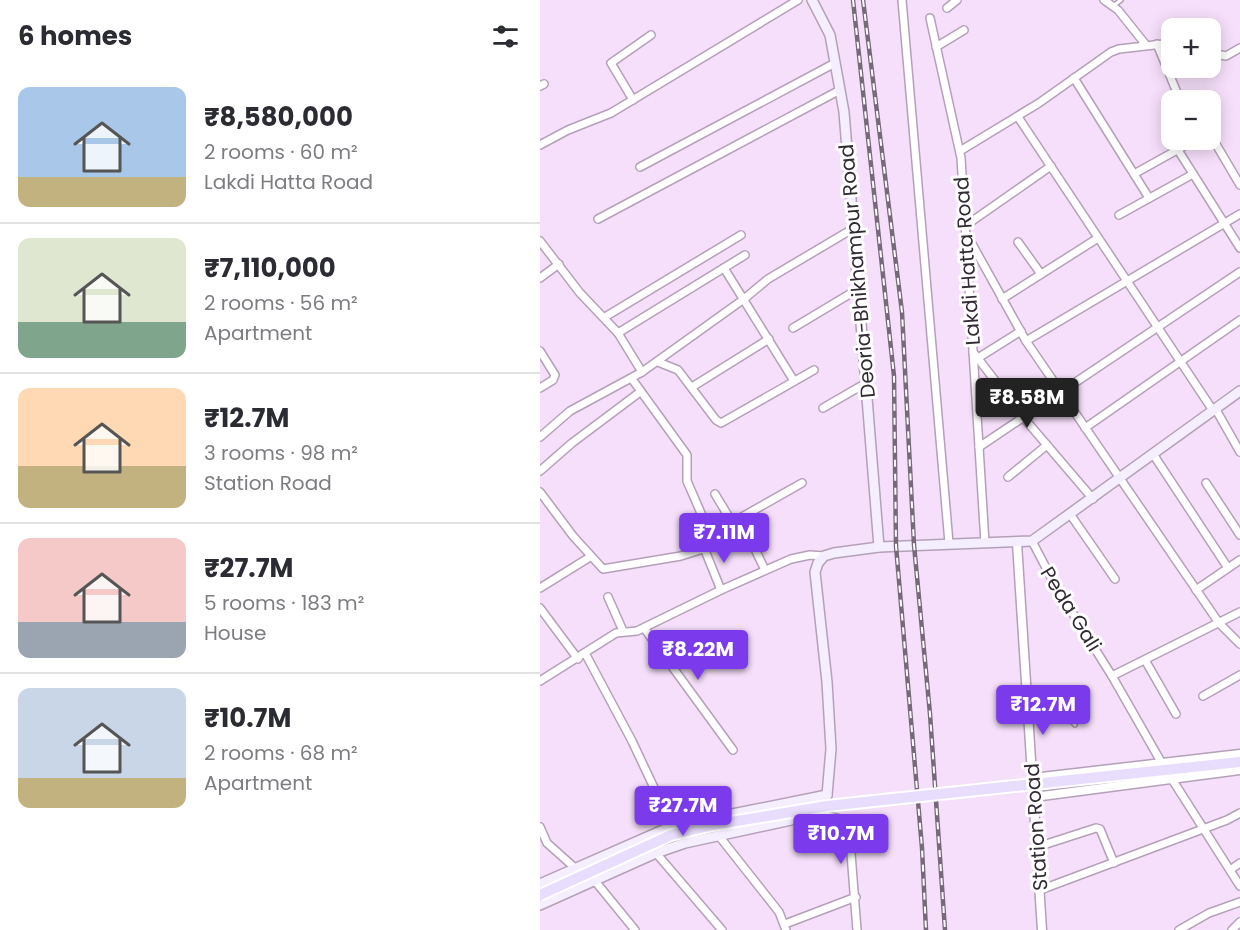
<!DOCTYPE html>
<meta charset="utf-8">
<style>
:root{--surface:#fff;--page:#f7f7f7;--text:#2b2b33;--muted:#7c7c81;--line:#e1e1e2;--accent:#7c3aed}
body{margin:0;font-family:Poppins,sans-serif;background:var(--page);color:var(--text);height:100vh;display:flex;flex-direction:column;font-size:22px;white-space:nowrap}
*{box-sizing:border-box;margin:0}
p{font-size:20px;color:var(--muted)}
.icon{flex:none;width:33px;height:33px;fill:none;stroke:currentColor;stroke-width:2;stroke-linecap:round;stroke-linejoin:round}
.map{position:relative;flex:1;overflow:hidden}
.drawer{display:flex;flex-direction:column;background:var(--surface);width:540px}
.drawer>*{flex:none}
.tools{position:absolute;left:621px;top:18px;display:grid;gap:12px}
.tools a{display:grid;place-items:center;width:60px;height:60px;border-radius:12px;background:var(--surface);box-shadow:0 3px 15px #0003;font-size:30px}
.price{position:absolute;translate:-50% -51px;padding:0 14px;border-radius:6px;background:var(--accent);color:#fff;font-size:20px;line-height:39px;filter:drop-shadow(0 2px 3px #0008)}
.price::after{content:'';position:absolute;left:50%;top:36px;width:18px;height:14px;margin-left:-9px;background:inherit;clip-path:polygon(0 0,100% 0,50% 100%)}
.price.current{background:#222;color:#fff}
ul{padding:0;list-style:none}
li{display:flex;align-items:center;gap:18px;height:150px;padding:0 18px}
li+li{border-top:2px solid var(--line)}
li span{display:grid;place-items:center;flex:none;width:168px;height:120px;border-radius:12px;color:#555}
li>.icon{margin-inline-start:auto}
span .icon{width:72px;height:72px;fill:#fffc;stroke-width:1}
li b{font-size:26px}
h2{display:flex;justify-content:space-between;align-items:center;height:72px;padding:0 18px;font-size:26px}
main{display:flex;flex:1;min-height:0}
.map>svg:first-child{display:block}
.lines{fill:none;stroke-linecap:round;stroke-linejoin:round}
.service-casing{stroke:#b5a0b9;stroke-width:6}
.minor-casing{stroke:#b5a0b9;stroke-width:10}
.tertiary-casing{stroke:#b5a0b9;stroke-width:11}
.secondary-casing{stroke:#b5a0b9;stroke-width:12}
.service{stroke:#fff;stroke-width:3}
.minor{stroke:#fff;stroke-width:7}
.tertiary{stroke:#fff;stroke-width:8}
.secondary{stroke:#f4eefe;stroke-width:9}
.rail-casing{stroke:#766979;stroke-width:4.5}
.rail{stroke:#fff;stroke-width:2;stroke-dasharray:7;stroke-linecap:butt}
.primary-bridge-casing{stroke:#fff;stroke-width:14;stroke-linecap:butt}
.primary-bridge{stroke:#e8ddfc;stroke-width:10}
.labels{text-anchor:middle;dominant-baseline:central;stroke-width:6;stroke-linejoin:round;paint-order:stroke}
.street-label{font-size:20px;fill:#322a34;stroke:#fff}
</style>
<main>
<section class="drawer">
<h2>6 homes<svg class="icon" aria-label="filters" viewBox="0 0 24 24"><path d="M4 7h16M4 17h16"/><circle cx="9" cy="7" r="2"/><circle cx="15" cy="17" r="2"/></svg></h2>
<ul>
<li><span style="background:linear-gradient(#a9c7e8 75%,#c2b280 0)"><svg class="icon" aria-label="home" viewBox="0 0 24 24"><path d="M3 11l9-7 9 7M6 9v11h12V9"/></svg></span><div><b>₹8,580,000</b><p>2 rooms · 60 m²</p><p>Lakdi Hatta Road</p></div></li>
<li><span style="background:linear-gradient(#dfe7d0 70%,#7fa58c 0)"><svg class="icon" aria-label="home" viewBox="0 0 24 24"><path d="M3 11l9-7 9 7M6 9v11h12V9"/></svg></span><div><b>₹7,110,000</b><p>2 rooms · 56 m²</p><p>Apartment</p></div></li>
<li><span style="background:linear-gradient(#ffd9b3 65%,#c2b280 0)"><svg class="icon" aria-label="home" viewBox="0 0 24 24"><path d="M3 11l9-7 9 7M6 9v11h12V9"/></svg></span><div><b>₹12.7M</b><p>3 rooms · 98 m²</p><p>Station Road</p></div></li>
<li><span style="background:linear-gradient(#f6c9c9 70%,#9aa5b1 0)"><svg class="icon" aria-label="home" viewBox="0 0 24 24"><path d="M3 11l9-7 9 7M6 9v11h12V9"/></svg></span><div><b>₹27.7M</b><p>5 rooms · 183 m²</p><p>House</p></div></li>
<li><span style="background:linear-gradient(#c9d6e8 75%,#c2b280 0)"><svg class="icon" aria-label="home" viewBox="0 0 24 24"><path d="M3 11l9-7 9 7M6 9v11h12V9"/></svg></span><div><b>₹10.7M</b><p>2 rooms · 68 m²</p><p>Apartment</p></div></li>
</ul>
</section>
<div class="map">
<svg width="700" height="930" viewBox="0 0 700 930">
<rect width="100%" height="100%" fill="#f6dffa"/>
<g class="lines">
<!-- service casing -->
<g class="service-casing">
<g id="service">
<path d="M573,6l8,-6"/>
<path d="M490,706l26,-3 19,22"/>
</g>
</g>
<!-- minor casing -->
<g class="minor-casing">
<g id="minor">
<path d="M362,0l47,543"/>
<path d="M564,0l14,10 28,35"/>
<path d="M407,8l10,-8"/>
<path d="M390,18l31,140 24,385"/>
<path d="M617,44l23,56"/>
<path d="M396,47l28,-17"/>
<path d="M670,56l6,-2 10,2 14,-8"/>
<path d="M534,78l75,120"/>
<path d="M0,86l4,-2"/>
<path d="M93,100l-22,-37 40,-28"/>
<path d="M478,117l194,292"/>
<path d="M670,134l30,51"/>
<path d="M0,145l28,-15 43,-17 187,-113"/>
<path d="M638,150l62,98"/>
<path d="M420,151l79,-48 72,-51 8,-3 53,-6"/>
<path d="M100,167l195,-104"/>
<path d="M594,174l61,-34"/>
<path d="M579,215l74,-41"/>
<path d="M58,219l242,-129"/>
<path d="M425,226l86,-60"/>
<path d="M427,235l59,106 193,282 21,21"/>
<path d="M0,241l40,52 38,40 24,39"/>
<path d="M478,242l23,32"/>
<path d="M184,268l70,113"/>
<path d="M0,278l19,-14"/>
<path d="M462,299l96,-61"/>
<path d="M65,317l136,-82"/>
<path d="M253,328l65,-39"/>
<path d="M78,333l127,-78"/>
<path d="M486,341l214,-127"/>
<path d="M0,351l15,24 -2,5 -13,8"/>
<path d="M433,352l50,65 70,82"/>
<path d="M438,358l43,-27"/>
<path d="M118,362l20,8 38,50 5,3 93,-53"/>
<path d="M92,379l55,76v26l20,46 -3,21 17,42"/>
<path d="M152,387l77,-48"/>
<path d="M283,408l43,-25"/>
<path d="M675,408l25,44"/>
<path d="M545,428l155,-108"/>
<path d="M0,437l30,-26 72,-39 102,-73 24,-20 86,-51"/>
<path d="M439,447l261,-175"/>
<path d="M613,454l75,114"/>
<path d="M0,471l32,-28 68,-51"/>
<path d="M468,477l39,-32"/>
<path d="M666,483l34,52"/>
<path d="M0,492l33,44 30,33 78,-13 60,-19h5l7,8 12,25"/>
<path d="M175,494l26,43"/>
<path d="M530,514l45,65"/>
<path d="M193,522l69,-39"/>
<path d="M492,541l23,44 57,91 52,91"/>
<path d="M0,588l50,-31"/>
<path d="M656,590l44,-30"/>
<path d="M68,597l15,34"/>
<path d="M0,608l38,51"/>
<path d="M104,628l89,122"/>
<path d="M45,653l47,88 40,85"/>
<path d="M605,660l31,54"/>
<path d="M572,676l128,-64"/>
<path d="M0,681l76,-48 21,-2 84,-41 70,-31 19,-4 14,1"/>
<path d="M663,696l37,-21"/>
<path d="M630,776l70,110"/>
<path d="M265,817c17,0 34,-5 44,11l8,102"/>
<path d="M0,827l7,16 28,25"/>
<path d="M179,836l60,76 7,18"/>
<path d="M497,847l59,-19 4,1 14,34"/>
<path d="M116,853l66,77"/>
<path d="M690,870l10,-7"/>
<path d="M55,881l40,49"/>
<path d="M500,890l187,-70 13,-7"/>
<path d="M245,924l71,-27"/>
<path d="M639,930l30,-17 31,-11"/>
<path d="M692,930l8,-8"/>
</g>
</g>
<!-- tertiary casing -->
<g class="tertiary-casing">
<g id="tertiary">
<path d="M477,543l25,387"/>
<path d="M493,778l207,-24"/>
<path d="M494,797l206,-27"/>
</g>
</g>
<!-- secondary casing -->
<g class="secondary-casing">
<g id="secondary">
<path d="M272,0l18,35 14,77 35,435"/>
<path d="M0,884l132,-58 155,-31"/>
<path d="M0,905l116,-52 29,-10 120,-26 22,-22 4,-46 -4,-67 -12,-110 3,-9 6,-7 10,-3 45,-6 153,-6 208,-150"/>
</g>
</g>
<!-- service -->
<use href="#service" class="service"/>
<!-- minor -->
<use href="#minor" class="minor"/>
<!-- tertiary -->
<use href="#tertiary" class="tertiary"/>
<!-- secondary -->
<use href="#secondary" class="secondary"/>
<!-- rail casing -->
<g class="rail-casing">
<g id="rail">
<path d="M313,0l41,376 2,170 26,302 4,82"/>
<path d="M323,0l39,312 12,233 16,169 15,216"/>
</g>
</g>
<!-- rail -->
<use href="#rail" class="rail"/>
<!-- primary-bridge casing -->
<g class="primary-bridge-casing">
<path id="primary-bridge" d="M0,895l131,-60 42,-10 114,-19 413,-44"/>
</g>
<!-- primary-bridge -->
<use href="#primary-bridge" class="primary-bridge"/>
</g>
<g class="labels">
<!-- street labels -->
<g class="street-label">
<text transform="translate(427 261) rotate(-94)">Lakdi Hatta Road</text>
<text transform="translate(317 271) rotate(-95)">Deoria-Bhikhampur Road</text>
<text transform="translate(531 609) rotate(58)">Peda Gali</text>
<text transform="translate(496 827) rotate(-94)">Station Road</text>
</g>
</g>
</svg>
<div class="tools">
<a>+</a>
<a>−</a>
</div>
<b class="price current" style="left:487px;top:429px">₹8.58M</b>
<b class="price" style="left:184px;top:564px">₹7.11M</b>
<b class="price" style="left:158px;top:681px">₹8.22M</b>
<b class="price" style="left:503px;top:736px">₹12.7M</b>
<b class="price" style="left:143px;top:837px">₹27.7M</b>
<b class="price" style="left:301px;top:865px">₹10.7M</b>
</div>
</main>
